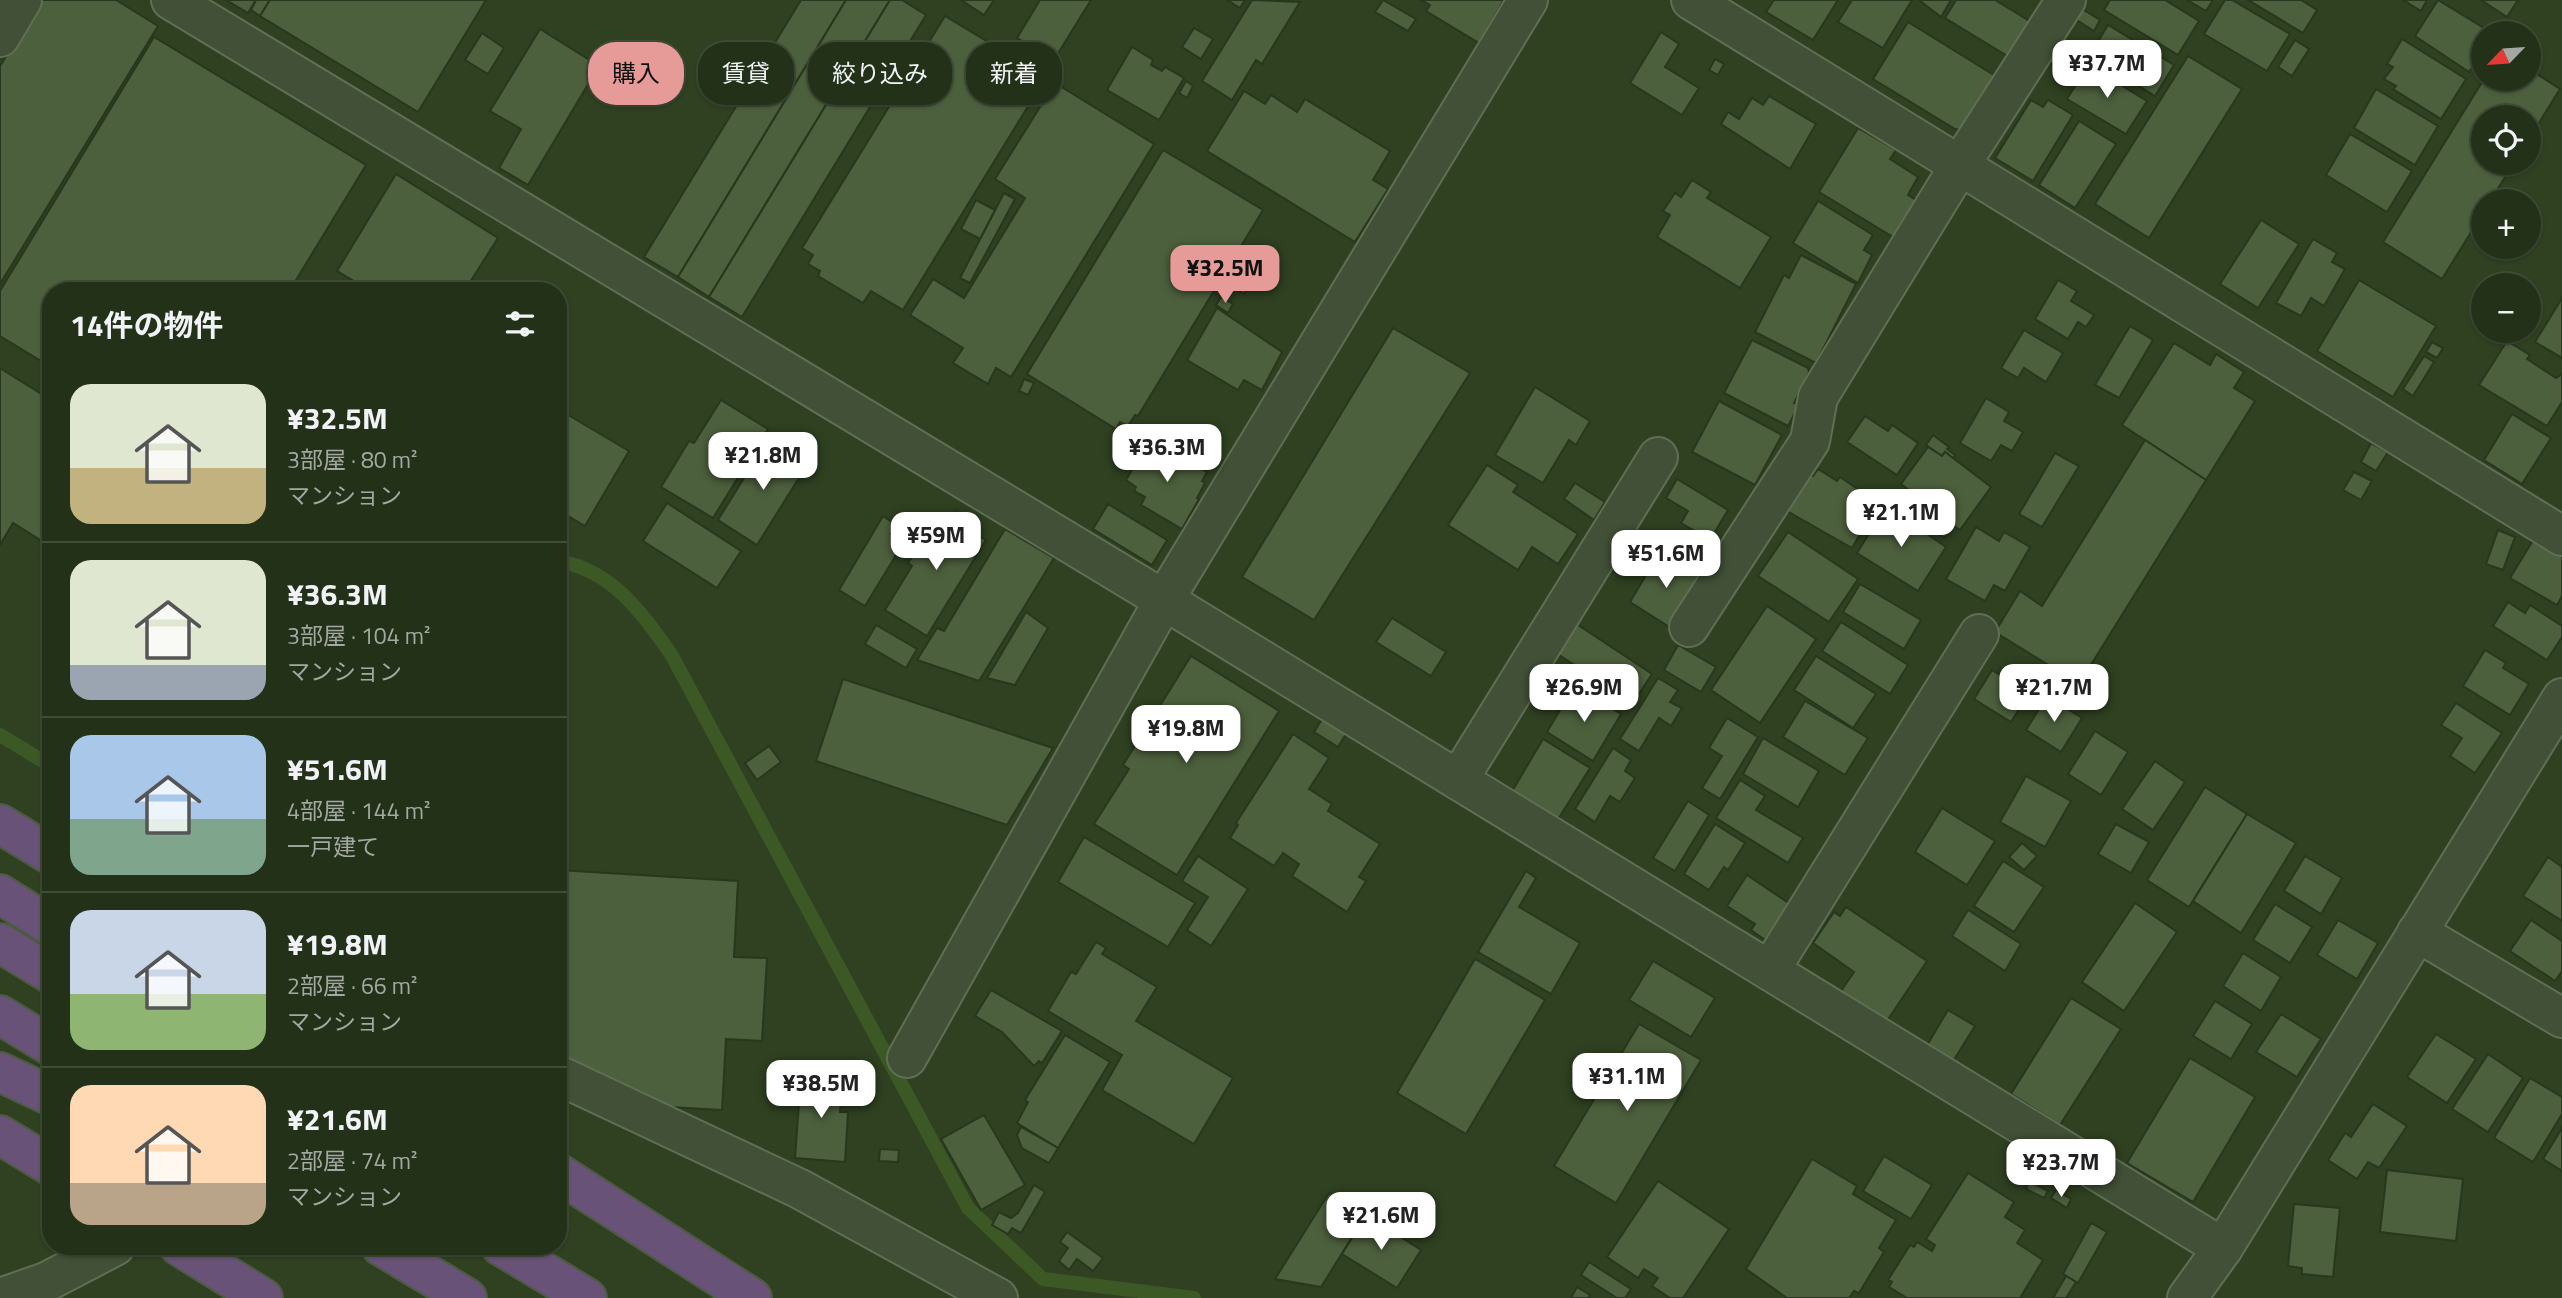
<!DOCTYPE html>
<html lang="ja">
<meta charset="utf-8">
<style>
:root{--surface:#233119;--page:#2f3d26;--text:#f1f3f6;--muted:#a3a9a2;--line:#404c38;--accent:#e69b98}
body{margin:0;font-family:"Titillium Web","Noto Sans JP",sans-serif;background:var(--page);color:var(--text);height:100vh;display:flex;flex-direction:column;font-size:26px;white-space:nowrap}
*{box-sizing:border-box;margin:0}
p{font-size:23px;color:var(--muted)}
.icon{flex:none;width:38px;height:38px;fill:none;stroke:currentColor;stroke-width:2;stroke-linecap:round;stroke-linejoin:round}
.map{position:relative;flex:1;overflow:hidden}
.panel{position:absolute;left:42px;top:282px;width:525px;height:973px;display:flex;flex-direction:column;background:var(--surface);border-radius:28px;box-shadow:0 2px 5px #0004,0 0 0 2px var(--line)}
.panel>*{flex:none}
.banner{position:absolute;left:588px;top:42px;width:665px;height:63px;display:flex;gap:14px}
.needle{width:46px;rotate:245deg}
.buttons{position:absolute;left:2471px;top:21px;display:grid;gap:14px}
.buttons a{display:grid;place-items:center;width:70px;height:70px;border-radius:50%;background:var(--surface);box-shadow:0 2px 5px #0004,0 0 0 2px var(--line);font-size:35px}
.price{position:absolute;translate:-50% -60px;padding:0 16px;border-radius:14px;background:#fff;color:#222;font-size:23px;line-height:46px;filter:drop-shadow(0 2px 4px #0008)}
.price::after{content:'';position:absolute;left:50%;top:42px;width:21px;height:16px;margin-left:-10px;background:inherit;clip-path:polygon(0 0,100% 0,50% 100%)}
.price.current{background:var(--accent);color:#111}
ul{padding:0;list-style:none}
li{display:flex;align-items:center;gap:21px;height:175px;padding:0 28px}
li+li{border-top:2px solid var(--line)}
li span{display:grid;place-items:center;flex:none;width:196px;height:140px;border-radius:21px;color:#555}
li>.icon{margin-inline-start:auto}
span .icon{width:84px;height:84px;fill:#fffc;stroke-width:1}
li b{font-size:30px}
h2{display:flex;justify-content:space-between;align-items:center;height:84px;padding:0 28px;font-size:30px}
.tag{padding:0 24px;border-radius:28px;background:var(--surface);box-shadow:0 2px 5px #0004,0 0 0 2px var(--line);font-size:24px;line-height:63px}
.tag.current{background:var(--accent);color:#111}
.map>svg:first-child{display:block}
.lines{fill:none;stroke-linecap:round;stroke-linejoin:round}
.stream{stroke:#3b5825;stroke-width:14}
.building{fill:#4d603d;stroke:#28371d;stroke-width:2}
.street-casing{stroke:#5f6e54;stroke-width:42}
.highway-casing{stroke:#4c5b41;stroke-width:42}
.street{stroke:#415036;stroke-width:38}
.highway{stroke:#685277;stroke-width:38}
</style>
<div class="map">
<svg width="2562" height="1298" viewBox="0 0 2562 1298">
<rect width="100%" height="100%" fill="#2f4121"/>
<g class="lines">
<!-- stream -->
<g class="stream">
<path d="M558,561c54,9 83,51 113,93l297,554 75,71 151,19"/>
<path d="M0,735l51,31"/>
</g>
</g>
<!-- building -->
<g class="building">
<path d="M42,0h74l42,26 -158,258v-218z"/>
<path d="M226,0h30l-8,13z"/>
<path d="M256,0h14l-10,16 -9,-6z"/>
<path d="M270,0h216l-68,112 -158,-96z"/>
<path d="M801,0h45l-168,277 -34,-20z"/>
<path d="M846,0h44l-181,297 -31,-20z"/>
<path d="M890,0h12l24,15 -184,302 -33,-20z"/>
<path d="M961,0h33l-10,15z"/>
<path d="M1040,0h51l-37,60 -37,-22z"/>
<path d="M1227,0h18l-5,8z"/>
<path d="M1252,0l48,2 -38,62 -6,-4 -24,40 -30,-19z"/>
<path d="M1383,0l33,19 -8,12 -33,-19z"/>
<path d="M1421,0h83l-25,43 -53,-32 4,-6z"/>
<path d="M1774,0h64l-25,40 -47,-28z"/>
<path d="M1852,0h60l-29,48 -45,-26z"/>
<path d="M1919,0h32l-10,17z"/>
<path d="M1956,0h39l36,22 -22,35 -64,-39z"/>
<path d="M2110,0h55l34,21 -21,34 -74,-45z"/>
<path d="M2187,0h26l-7,11z"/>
<path d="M2225,0h7l58,34 -23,37 -63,-37z"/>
<path d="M2248,0h53l16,10 -14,23z"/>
<path d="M2403,0h24l-6,11z"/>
<path d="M2438,0l54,33h-9v19l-14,20 -54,-36z"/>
<path d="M2481,0h37l-11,17z"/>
<path d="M2079,7l21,13 -6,11 -22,-14z"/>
<path d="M945,16l101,61 -143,233 -32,-19 -8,12 -45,-27 2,-5 -12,-7 5,-9 -11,-7z"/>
<path d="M1908,22l89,55 -33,53 -9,-1 -82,-50z"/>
<path d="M2108,25l66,40 -19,31 -58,-36 5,-7 -8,-5z"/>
<path d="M1194,28l19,11 -12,20 -19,-12z"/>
<path d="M540,29l59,37 -71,119 -29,-17 22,-39 -31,-18z"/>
<path d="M1661,32l18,12 -14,23 34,21 -17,27 -52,-32z"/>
<path d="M482,33l22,15 -16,26 -23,-14z"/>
<path d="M154,37l212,128 -76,125h-239v77l-51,-31v-45z"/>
<path d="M2402,39l64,40 -25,40 -48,-30 3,-3 -12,-7 9,-12 -6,-3z"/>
<path d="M2295,40l14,9 -17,27 -14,-9z"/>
<path d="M1132,47l21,13 -2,5 11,6 3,-4 19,11 -25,42 -52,-30z"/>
<path d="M2055,49l21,13 -8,13 -20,-14z"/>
<path d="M2188,56l54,33 -93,149 -54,-34z"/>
<path d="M1715,59l9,5 -6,11 -9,-5z"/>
<path d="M2088,65l59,36 -21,33 -59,-35z"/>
<path d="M2529,69l31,20 -31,50v-22h-46v46h31l-24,38h-7v12l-41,66 -59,-37 101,-163h45z"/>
<path d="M1186,81l7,5 -6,12 -8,-5z"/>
<path d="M1055,83l99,61 -143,233 -15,-9 -8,16 -35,-21 10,-15 -53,-33 23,-36 31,19 61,-100 -30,-19z"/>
<path d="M2376,89l62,37 -23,39 -61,-37z"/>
<path d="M1244,91l21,13 6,-9 26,17 8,-13 85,52 -17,29 15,9 -33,53 -148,-91z"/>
<path d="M1769,96l47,28 -26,45 -69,-45 7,-12 11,7 13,-21 11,7z"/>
<path d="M2031,100l12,7 5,-7 25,15 -40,66 -38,-23z"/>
<path d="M2079,121l37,23 -41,64 -36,-23z"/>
<path d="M1858,128l38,22 -6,9 28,18 -10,18 8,5 -23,37 -74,-45z"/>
<path d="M2350,134l62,37 -25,41 -61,-37z"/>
<path d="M1163,150l100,60 -125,206 -3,-1 -7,11 -8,-4 -4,7 -89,-55z"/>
<path d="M396,174l102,64 -33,52h-96l-32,-19z"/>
<path d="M1692,180l19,12 -4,6 64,39 -31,51 -83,-51 13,-22 -7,-4 12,-18 6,4z"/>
<path d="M1004,193l11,6 -45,84 -10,-5z"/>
<path d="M976,200l19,10 -15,29 -19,-10z"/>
<path d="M1818,201l55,34 -9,15 8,5 -14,28 -65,-40z"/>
<path d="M2261,220l38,24 -41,64 -38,-24z"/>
<path d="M2313,239l24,14 -5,9 13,7 -21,37 -13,-8 -10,18 -25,-13z"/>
<path d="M1801,255l55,29 -40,79 -61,-31 29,-57 5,3z"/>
<path d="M2058,280l19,11 -6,10 23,14 -8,12 -8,-5 -10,17 -33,-20z"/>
<path d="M2359,280l77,46 -43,71 -76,-46z"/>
<path d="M1239,285l8,4 -3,5 -7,-4z"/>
<path d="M1221,297l12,7 -5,9 -12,-8z"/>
<path d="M2562,298v60l-27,-16z"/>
<path d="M1217,308l65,44 -20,38 -18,-10 -6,10 -51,-30z"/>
<path d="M2130,326l23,14 -34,58 -24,-13z"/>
<path d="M1393,328l77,45 -156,247 -72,-43z"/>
<path d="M2024,330l39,23 -17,29 -22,-14 -6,10 -17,-10z"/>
<path d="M1752,340l56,28 1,5 -15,30 5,2 -11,21 -64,-33z"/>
<path d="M2507,341l23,14 -3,4 29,19 6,-4v28l-15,24 -68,-41z"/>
<path d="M2432,342l11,6 -6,10 -11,-6z"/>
<path d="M2174,343l36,22 6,-11 28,18 -10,16 21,13 -49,79 -84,-55z"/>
<path d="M2424,356l10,6 -21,34 -10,-7z"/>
<path d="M0,368l51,32v134l-6,9 -32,-20 -13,22z"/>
<path d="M1024,379l10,4 -6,12 -9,-4z"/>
<path d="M1535,387l55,34 -14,24 -7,-5 -26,43 -48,-28z"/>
<path d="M1986,398l23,14 -5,9 19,11 -11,19 -11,-6 -10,16 -31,-18z"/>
<path d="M721,400l47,29 -55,89 -52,-31 28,-46 5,2z"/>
<path d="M1719,401l63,34 -27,50 -63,-33z"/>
<path d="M558,409l71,42 -44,75 -27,-16z"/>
<path d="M2512,414l39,24 -29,46 -38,-24z"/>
<path d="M1865,416l23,15 4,-6 26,18 -21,32 -50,-33z"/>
<path d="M1933,435l16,12 -2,2 8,6 -2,4 -8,-7 -3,4 -16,-11z"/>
<path d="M2145,440l61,40 -127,204 -84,-52 25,-41 22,15z"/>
<path d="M1154,441l53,31 -5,9 3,2 -8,15 2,1 -17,30 -41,-24 4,-8 -11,-6 2,-4 -10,-7 20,-34 4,2z"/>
<path d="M778,443l31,19 -52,83 -39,-25 47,-76 9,5z"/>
<path d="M2371,443l17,9 -12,19 -15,-9z"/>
<path d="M1928,447l14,9 3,-4 46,35 -31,43 -14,-9 -2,3 -21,-16 4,-4 -26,-20z"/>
<path d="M2055,453l24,13 -37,61 -23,-13z"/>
<path d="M1487,465l31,20 -5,7 65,42 -20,30 -26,-17 -14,23 -70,-45z"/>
<path d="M1818,469l19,12 3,-4 32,22 -2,4 6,4 -24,41 -65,-37 22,-37 4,2z"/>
<path d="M2354,472l18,9 -11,19 -18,-10z"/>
<path d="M1677,479l51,31 -18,30 -29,-17 7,-12 -22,-13z"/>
<path d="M1575,483l30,19 -11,18 -30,-21z"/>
<path d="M667,503l74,48 -24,37 -74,-47z"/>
<path d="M1108,504l59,36 -15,25 -59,-36z"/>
<path d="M1886,506l60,41 -28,44 -61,-38z"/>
<path d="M955,510l22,14 -5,8 14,8 -59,96 -42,-26 27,-44 -4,-3 8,-13 3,2 24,-38 7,4z"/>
<path d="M883,516l13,9 -5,9 13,8 -39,64 -26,-16z"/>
<path d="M1938,522l12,8 -6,8 -11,-9z"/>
<path d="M1976,527l23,14 5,-9 26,15 -25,44 -11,-6 -9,16 -39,-22z"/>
<path d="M1005,529l49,29 -75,123 -62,-21 20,-32 7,3z"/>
<path d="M2498,530l17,7 -12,33 -17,-6z"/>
<path d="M1788,532l70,47 -29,43 -71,-46z"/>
<path d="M2535,537l27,15v44l-5,9 -47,-27z"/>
<path d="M51,539v23l-10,-7z"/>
<path d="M1660,552l42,26 -31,50 -41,-26z"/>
<path d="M1860,584l61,36 -17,29 -61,-37z"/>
<path d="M2508,602l17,11 5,-8 32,21v11l-15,23 -54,-34z"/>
<path d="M1767,606l49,33 -56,84 -49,-33z"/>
<path d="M1026,612l22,16 -33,57 -28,-7z"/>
<path d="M1392,618l54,34 -15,24 -55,-34z"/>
<path d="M1841,622l67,43 -18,29 -68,-43z"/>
<path d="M1575,623l77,51 -19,29 -77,-50z"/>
<path d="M876,625l41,24 -11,19 -41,-24z"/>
<path d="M1678,645l38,22 -15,25 -37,-22z"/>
<path d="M2485,650l21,13 -3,5 26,16 -19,31 -47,-29z"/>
<path d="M1191,656l88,55 -102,164 -83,-51 35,-55 -6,-4z"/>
<path d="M1816,656l60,38 -23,34 -59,-38z"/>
<path d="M1992,670l14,9 6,-9 23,14 -24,38 -37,-23z"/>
<path d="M1658,678l20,12 -8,12 12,6 -11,18 -12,-8 -20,33 -19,-12z"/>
<path d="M843,679l210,69 -46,77 -191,-64z"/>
<path d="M1571,691l8,4 3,-4 39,23 -28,47 -46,-29z"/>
<path d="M2047,696l35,22 -21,34 -35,-22z"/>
<path d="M1805,701l63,37 -23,37 -62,-38z"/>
<path d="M2456,703l46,30 -27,40 -25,-17 12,-18 -21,-13z"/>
<path d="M1727,718l31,19 -38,62 -18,-11 20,-32 -13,-8z"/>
<path d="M1322,719l24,15 -8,13 -24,-15z"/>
<path d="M2095,731l33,21 -27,43 -33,-21z"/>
<path d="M1293,734l36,24 -20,31 23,15 -4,7 52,33 -21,33 7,4 -19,31 -55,-36 7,-12 -16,-11 -9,13 -44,-28 8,-13 -2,-2z"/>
<path d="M1763,738l56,33 -21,36 -55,-33z"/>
<path d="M1543,739l47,29 -33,53 -46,-28z"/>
<path d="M769,746l12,16 -24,18 -12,-17z"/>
<path d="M1613,748l18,12 -6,11 10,7 -15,24 -10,-6 -15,26 -20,-13z"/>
<path d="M2155,761l30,21 -32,48 -31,-21z"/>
<path d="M2026,776l45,25 -26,46 -45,-25z"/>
<path d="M1740,780l25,16 -9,14 47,28 -15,25 -72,-45z"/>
<path d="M2205,787l42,27 -58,93 -42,-27z"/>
<path d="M1688,801l21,14 -34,56 -22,-13z"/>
<path d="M1942,808l53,33 -28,44 -52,-33z"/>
<path d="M2247,814l49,29 -55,90 -48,-32z"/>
<path d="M1715,824l30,19 -17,27 -4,-3 -15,23 -25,-16z"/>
<path d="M2116,824l33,18 -18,31 -33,-19z"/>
<path d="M1084,837l111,66 -27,44 -110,-65z"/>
<path d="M2022,843l15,13 -13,14 -15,-13z"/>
<path d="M1198,856l50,33 -37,57 -24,-16 21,-33 -26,-16z"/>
<path d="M2305,856l37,22 -21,36 -37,-23z"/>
<path d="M2548,857l14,10v54l-39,-25z"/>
<path d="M2003,861l41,26 -30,45 -40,-26z"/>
<path d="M558,870l180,11 -4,76 33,1 -5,83 -36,-2 -4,71 -87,-5 -77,-40z"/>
<path d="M1526,871l10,7 -17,29 61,36 -29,51 -73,-42z"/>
<path d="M1747,875l43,29 -25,36 -14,-10 4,-6 -28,-18z"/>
<path d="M2135,903l42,29 -53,79 -42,-29z"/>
<path d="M2275,904l37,23 -22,36 -37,-23z"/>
<path d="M1846,907l81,54 -42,63 -46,-30 15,-22 -41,-29 21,-31 6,4z"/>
<path d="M1968,910l53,34 -16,27 -53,-35z"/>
<path d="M2338,920l40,23 -21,36 -40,-24z"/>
<path d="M2531,920l31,21v30l-7,10 -45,-30z"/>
<path d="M1096,942l10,6 -4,6 55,33 -21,34 97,57 -39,66 -92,-54 20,-35 -74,-44 23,-39 5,2z"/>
<path d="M2243,953l38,24 -20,34 -38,-25z"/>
<path d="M1475,959l70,41 -79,134 -69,-41z"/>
<path d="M1653,961l62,37 -24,39 -62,-37z"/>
<path d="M991,990l71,41 -20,32 -3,-2 -5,5 -32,-34 -27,-16z"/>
<path d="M2071,998l50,31 -61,96 -49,-31z"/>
<path d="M2215,1001l37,23 -21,35 -38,-23z"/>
<path d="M1948,1010l27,16 -23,37 -26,-16z"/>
<path d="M2281,1014l40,25 -24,38 -41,-25z"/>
<path d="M1639,1024l62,36 -85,143 -62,-37z"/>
<path d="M2436,1034l40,25 -29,44 -40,-26z"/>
<path d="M1065,1035l45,27 -52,86 -41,-25 11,-21 -3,-2z"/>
<path d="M2488,1054l35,24 -35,54 -36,-23z"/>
<path d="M2190,1058l65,39 -62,105 -66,-39z"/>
<path d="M801,1075l41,3 -2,34h8l-3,50 -50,-4z"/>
<path d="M2530,1078l32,19v17l-29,48 -39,-24z"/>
<path d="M2373,1104l34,22 -28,42 -11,-6 -11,17 -29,-19 17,-27 6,4z"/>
<path d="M984,1115l41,70 -44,25 -40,-71z"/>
<path d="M1021,1127l37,21 -9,15 -27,-15 -5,-13z"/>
<path d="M2562,1128v43l-19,-12z"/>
<path d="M880,1149l19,1 -1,12 -19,-1z"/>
<path d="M1884,1156l48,29 -21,34 -48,-28z"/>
<path d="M1812,1159l45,27 -4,8 43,26 -17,28 5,4 -25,41 -5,-2 -5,7h-62l-41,-29z"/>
<path d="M2387,1170l76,9 -7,62 -76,-9z"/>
<path d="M1968,1173l46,29 -9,15 20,13 -8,13 26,17 -23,38h-113l-18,-11 3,-5 -4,-2 22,-35 4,2 3,-5 15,9 3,-6 -9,-6z"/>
<path d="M1658,1181l71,48 -46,69h-13l-18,-12 6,-8 -14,-9 -6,9 -31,-21z"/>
<path d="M2029,1181l19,10 -4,7 -18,-9z"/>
<path d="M1034,1185l11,7 -24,41 -9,-5 -4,6 -16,-9 7,-13 12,6 7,-5z"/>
<path d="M2056,1190l15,9 -4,9 -16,-10z"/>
<path d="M1329,1193l37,22 -45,72 -46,-8z"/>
<path d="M2294,1204l46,4 -7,69 -31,-3v-6l-14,-2z"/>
<path d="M1366,1215l55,35 -24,38 -55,-34z"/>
<path d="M2091,1223l16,9 -29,51 -15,-9z"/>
<path d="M1067,1232l36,26 -10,13 -16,-12 -8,11 -10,-9 9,-13 -8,-6z"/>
<path d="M1589,1262l42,27 -6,9h-8l-36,-23z"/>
<path d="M2066,1276l10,6 -10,16h-13z"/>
<path d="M1577,1287l13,8 -2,3h-17z"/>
</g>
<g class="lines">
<!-- street casing -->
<g class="street-casing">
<g id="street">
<path d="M171,0l993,600 1059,648"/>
<path d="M1691,0l871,536"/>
<path d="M0,37l22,-37"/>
<path d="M1689,627l121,-186 8,-44 142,-232 106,-165"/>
<path d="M1458,780l200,-323"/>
<path d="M2417,932l145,86"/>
<path d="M1770,970l209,-336"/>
<path d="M907,1058l257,-458 364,-600"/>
<path d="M558,1075l242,114 198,109"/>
<path d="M0,1298l46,-16 69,-36"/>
<path d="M2187,1298l36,-50 339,-550"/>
</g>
</g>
<!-- highway casing -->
<g class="highway-casing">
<g id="highway">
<path d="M0,824l51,31"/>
<path d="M0,894l51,32"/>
<path d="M0,943l51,31"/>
<path d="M0,1015l51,31"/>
<path d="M0,1072l51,24"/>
<path d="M0,1135l51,31"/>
<path d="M558,1173l194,125"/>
<path d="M179,1246l84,52"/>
<path d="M381,1246l86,52"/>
<path d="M501,1246l86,52"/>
</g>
</g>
<!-- street -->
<use href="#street" class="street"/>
<!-- highway -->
<use href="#highway" class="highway"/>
</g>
</svg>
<div class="buttons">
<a><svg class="needle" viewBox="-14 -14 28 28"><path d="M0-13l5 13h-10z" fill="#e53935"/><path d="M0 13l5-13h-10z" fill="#a3a9a2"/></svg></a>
<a><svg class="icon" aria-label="locate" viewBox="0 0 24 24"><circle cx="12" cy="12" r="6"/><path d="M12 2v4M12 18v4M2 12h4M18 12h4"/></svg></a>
<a>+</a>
<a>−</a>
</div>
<b class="price" style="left:2107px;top:100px">¥37.7M</b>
<b class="price current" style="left:1225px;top:305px">¥32.5M</b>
<b class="price" style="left:1167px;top:484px">¥36.3M</b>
<b class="price" style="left:763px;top:492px">¥21.8M</b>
<b class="price" style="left:1901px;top:549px">¥21.1M</b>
<b class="price" style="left:936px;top:572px">¥59M</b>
<b class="price" style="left:1666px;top:590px">¥51.6M</b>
<b class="price" style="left:1584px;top:724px">¥26.9M</b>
<b class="price" style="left:2054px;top:724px">¥21.7M</b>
<b class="price" style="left:1186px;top:765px">¥19.8M</b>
<b class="price" style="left:1627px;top:1113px">¥31.1M</b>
<b class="price" style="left:821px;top:1120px">¥38.5M</b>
<b class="price" style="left:2061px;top:1199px">¥23.7M</b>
<b class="price" style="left:1381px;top:1252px">¥21.6M</b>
<div class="banner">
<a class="tag current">購入</a>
<a class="tag">賃貸</a>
<a class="tag">絞り込み</a>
<a class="tag">新着</a>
</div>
<section class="panel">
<h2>14件の物件<svg class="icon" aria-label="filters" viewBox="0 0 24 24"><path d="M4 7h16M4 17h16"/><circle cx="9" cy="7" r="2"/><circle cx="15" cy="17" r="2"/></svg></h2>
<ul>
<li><span style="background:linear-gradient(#dfe7d0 60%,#c2b280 0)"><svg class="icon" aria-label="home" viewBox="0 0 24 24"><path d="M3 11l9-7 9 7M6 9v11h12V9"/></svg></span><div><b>¥32.5M</b><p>3部屋 · 80 m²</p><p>マンション</p></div></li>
<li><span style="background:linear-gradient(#dfe7d0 75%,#9aa5b1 0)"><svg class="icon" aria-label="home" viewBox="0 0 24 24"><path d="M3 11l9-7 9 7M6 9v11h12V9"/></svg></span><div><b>¥36.3M</b><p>3部屋 · 104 m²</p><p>マンション</p></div></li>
<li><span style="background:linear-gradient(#a9c7e8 60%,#7fa58c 0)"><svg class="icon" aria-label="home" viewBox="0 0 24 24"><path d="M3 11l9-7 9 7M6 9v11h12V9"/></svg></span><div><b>¥51.6M</b><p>4部屋 · 144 m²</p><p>一戸建て</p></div></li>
<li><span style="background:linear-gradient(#c9d6e8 60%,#8fb573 0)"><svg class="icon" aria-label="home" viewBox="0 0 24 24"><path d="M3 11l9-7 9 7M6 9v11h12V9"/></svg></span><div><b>¥19.8M</b><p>2部屋 · 66 m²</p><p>マンション</p></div></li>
<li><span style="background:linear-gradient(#ffd9b3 70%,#b9a48a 0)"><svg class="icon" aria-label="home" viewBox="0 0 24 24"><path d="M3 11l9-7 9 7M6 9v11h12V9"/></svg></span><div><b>¥21.6M</b><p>2部屋 · 74 m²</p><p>マンション</p></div></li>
</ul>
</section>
</div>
